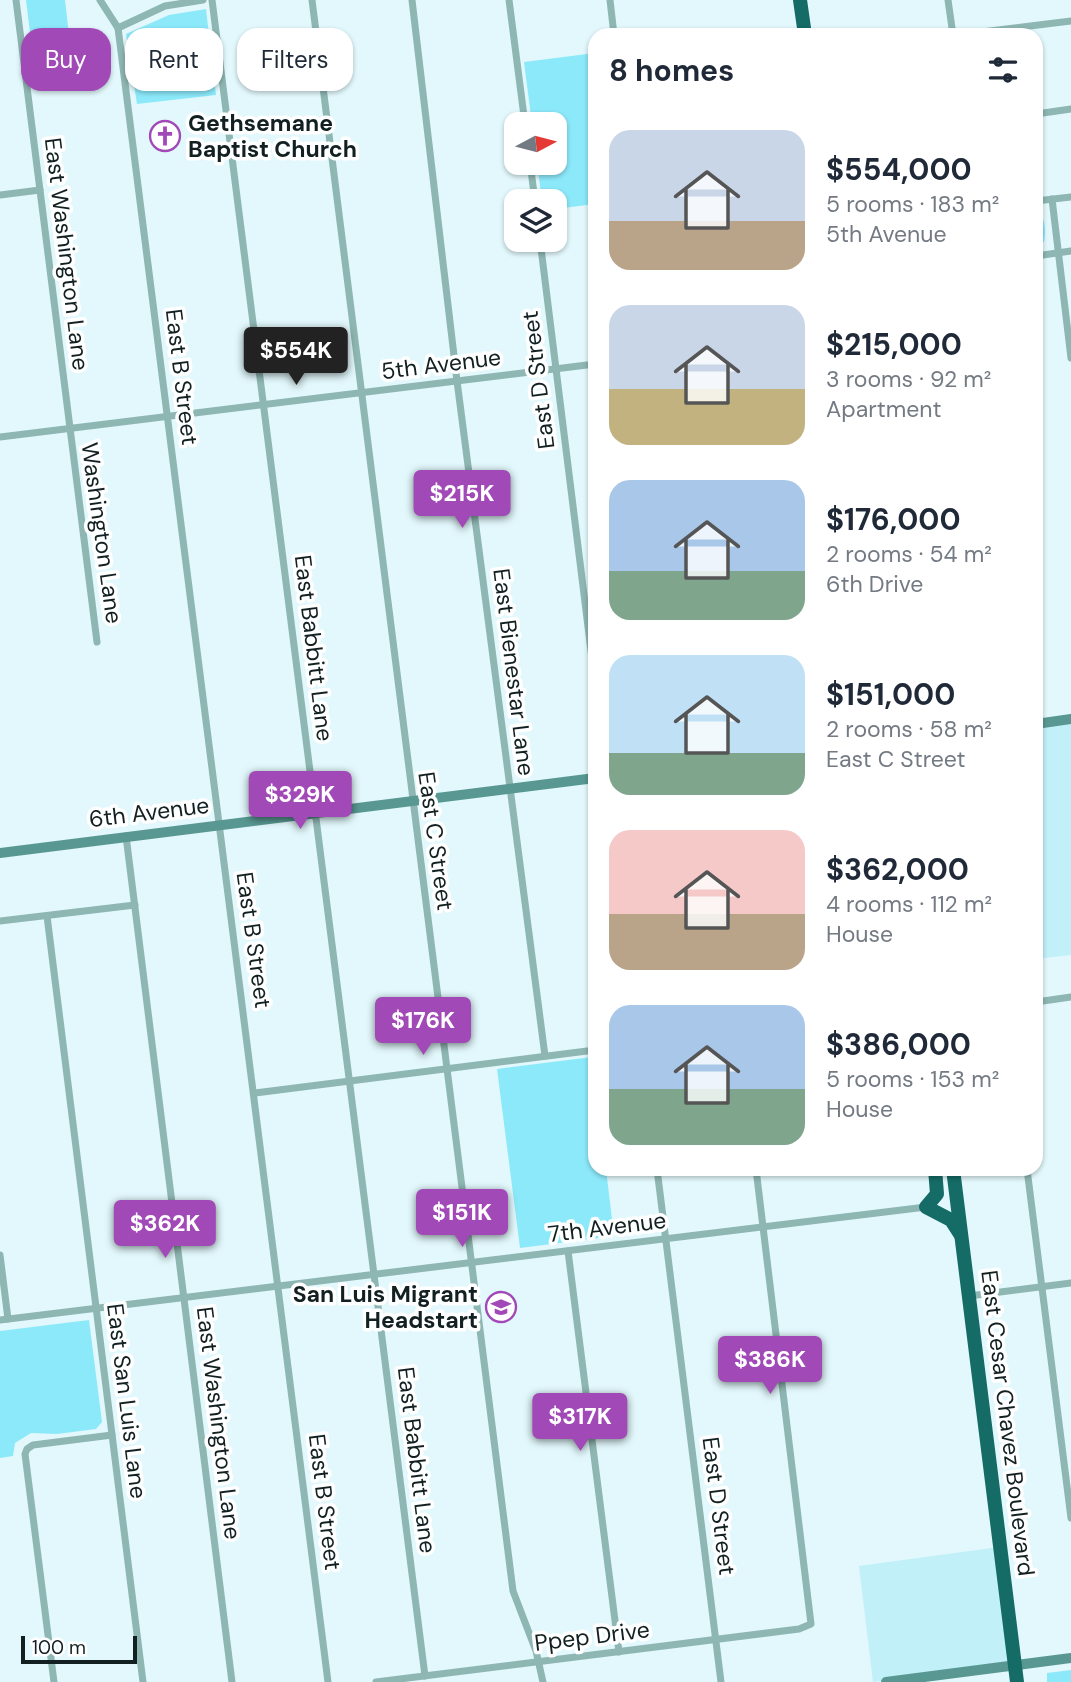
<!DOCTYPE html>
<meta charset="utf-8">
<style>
:root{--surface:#fff;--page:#f6f6f7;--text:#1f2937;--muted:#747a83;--accent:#a149b6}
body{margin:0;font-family:"DM Sans",sans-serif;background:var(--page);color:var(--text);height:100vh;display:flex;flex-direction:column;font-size:26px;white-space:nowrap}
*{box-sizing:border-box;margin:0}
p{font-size:23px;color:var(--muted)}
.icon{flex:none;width:38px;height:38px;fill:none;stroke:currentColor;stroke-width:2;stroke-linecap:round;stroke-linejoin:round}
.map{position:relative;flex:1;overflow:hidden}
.side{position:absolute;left:588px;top:28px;width:455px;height:1148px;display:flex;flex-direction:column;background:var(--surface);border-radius:21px;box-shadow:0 2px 5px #0004}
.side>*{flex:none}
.top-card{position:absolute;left:21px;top:28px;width:462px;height:63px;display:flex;gap:14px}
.needle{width:46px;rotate:83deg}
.fabs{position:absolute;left:504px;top:112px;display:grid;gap:14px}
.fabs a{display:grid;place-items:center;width:63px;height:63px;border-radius:14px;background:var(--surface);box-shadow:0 2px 5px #0004;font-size:35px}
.scale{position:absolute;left:21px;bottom:18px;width:116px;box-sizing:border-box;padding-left:7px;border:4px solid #122022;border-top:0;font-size:19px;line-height:24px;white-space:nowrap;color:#122022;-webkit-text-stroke:5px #fff;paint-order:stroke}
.price{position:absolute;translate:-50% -60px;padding:0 16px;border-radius:7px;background:var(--accent);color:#fff;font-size:23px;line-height:46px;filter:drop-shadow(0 2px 4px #0008)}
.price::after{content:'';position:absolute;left:50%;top:42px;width:21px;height:16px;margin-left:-10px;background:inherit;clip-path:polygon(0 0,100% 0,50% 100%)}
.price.active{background:#222;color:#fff}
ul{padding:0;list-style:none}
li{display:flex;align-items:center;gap:21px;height:175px;padding:0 21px}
li span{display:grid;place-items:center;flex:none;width:196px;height:140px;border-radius:21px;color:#555}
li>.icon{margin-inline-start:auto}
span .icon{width:84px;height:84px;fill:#fffc;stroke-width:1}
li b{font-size:30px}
h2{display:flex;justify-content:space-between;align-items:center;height:84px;padding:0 21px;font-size:30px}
.tag{padding:0 24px;border-radius:21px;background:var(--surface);box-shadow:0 2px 5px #0004;font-size:24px;line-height:63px}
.tag.active{background:var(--accent);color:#fff}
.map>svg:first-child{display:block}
.built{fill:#c1f0f9}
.green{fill:#8ce9fa}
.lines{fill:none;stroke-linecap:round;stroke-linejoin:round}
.street{stroke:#8eb6b2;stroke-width:7}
.secondary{stroke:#599892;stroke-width:10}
.highway{stroke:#156b66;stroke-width:14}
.labels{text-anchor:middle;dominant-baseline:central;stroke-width:7;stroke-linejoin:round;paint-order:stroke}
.poi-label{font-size:23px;font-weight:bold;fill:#122022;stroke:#fff;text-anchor:start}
.street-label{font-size:23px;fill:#122022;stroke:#fff}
</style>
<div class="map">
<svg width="1071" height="1682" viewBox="0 0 1071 1682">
<rect width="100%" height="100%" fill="#e2f8fc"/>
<!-- built -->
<g class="built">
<path d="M1071,719v236l-35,4v-235z"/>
<path d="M999,1547l16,118 -142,17 -14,-116z"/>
</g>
<!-- green -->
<g class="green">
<path d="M26,0h39l6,52 -38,5z"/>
<path d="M206,9l10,86 -79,9 -11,-70 43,-19z"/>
<path d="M595,53v151l-40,5v-8h-13l-5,-38h18v-39h-23l-8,-62z"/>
<path d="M1036,211c10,5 10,21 8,31l-8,3z"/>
<path d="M592,1057l3,112h11l8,67 -94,12 -23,-179z"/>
<path d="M89,1320l13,102 -6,7 -39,5 -26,-1 -16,10 -2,13 -13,2v-127z"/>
<path d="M1071,1670v12h-24v-9z"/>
</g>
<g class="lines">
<!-- street -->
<g class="street">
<path d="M16,0l81,642"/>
<path d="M100,0l18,28 210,1654"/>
<path d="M212,0l213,1676"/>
<path d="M312,0l201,1591 23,60 7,31"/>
<path d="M412,0l45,381 88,675"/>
<path d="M509,0l16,124"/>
<path d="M610,0l4,35"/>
<path d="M948,0l5,35"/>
<path d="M118,28l47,-22 38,-6"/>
<path d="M958,35l113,-14"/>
<path d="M1036,114l35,-5"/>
<path d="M530,163l5,38"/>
<path d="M0,195l40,-5"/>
<path d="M1052,199l19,159"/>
<path d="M1036,201l35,-4"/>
<path d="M540,240l55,443"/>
<path d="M1036,256l35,-5"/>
<path d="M0,437l595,-73"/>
<path d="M126,836l106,846"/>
<path d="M47,916l96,766"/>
<path d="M0,921l135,-16"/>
<path d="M1036,1002l35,-5"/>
<path d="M255,1093l340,-43"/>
<path d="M657,1169l64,513"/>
<path d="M1027,1169l44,349"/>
<path d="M568,1251l51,401"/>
<path d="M0,1255l8,64"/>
<path d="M969,1296l102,-13"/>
<path d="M0,1320l926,-113"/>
<path d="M54,1682l-29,-228 2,-5 6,-4 79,-10"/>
<path d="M376,1682l423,-53 12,-5 -55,-455"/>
</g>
<!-- secondary -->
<g class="secondary">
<path d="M1036,724l35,-5"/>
<path d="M0,853l595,-75"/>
<path d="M886,1682l185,-24"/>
</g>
<!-- highway -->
<g class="highway">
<path d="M800,0l5,35"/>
<path d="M935,1169l2,25 -11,13 25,13 9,14"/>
<path d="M953,1169l64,513"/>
</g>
</g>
<!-- icons -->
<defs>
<g id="church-ring" transform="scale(1.575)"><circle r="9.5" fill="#fff" stroke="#a149b6" stroke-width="1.5"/><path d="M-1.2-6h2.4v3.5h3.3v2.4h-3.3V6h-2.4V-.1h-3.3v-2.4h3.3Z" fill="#a149b6"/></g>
<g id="school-ring" transform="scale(1.575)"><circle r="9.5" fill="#fff" stroke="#a149b6" stroke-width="1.5"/><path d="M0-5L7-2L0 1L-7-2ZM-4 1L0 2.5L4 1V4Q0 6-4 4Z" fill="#a149b6"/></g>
</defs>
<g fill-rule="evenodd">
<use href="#church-ring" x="165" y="136"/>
<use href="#school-ring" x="501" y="1307"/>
</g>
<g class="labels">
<!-- poi labels -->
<g class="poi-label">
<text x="188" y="123">Gethsemane<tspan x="188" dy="26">Baptist Church</tspan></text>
<text x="478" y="1294" text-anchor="end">San Luis Migrant<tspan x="478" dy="26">Headstart</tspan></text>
</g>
<!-- street labels -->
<g class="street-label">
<text transform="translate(67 254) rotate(83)">East Washington Lane</text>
<text transform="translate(441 364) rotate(-7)">5th Avenue</text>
<text transform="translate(182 377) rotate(83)">East B Street</text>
<text transform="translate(538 380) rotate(-97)">East D Street</text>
<text transform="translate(102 533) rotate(82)">Washington Lane</text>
<text transform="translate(314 648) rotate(83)">East Babbitt Lane</text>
<text transform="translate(514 672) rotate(83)">East Bienestar Lane</text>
<text transform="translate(149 812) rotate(-7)">6th Avenue</text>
<text transform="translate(436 841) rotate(82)">East C Street</text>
<text transform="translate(254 940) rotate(82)">East B Street</text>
<text transform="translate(607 1227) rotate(-7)">7th Avenue</text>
<text transform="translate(127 1401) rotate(83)">East San Luis Lane</text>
<text transform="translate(219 1423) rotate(83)">East Washington Lane</text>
<text transform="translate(1008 1423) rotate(83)">East Cesar Chavez Boulevard</text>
<text transform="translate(417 1460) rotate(83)">East Babbitt Lane</text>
<text transform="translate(325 1502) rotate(83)">East B Street</text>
<text transform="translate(719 1506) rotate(83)">East D Street</text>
<text transform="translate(592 1636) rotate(-7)">Ppep Drive</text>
</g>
</g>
</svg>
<div class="fabs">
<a><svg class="needle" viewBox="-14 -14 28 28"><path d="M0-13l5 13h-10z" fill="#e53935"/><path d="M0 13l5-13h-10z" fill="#747a83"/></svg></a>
<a><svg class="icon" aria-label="layers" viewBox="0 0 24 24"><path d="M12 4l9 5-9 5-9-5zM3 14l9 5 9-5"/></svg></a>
</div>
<div class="scale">100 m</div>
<b class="price active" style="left:296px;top:387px">$554K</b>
<b class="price" style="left:462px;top:530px">$215K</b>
<b class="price" style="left:300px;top:831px">$329K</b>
<b class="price" style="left:423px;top:1057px">$176K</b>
<b class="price" style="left:462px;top:1249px">$151K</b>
<b class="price" style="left:165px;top:1260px">$362K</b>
<b class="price" style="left:770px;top:1396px">$386K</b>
<b class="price" style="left:580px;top:1453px">$317K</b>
<div class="top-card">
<a class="tag active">Buy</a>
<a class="tag">Rent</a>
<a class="tag">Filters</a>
</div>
<section class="side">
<h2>8 homes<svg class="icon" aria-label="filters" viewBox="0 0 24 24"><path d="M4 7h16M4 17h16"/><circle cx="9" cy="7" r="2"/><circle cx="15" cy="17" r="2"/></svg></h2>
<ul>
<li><span style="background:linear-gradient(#c9d6e8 65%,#b9a48a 0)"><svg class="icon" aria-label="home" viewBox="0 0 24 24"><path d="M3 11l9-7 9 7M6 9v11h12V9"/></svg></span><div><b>$554,000</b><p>5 rooms · 183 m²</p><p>5th Avenue</p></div></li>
<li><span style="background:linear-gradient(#c9d6e8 60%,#c2b280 0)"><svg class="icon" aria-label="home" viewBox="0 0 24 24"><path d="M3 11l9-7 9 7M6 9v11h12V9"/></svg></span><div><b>$215,000</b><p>3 rooms · 92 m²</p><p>Apartment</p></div></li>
<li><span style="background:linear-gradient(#a9c7e8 65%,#7fa58c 0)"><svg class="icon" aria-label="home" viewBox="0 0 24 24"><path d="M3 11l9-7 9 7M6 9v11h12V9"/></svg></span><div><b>$176,000</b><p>2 rooms · 54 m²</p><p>6th Drive</p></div></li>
<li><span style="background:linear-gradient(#bfe0f5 70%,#7fa58c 0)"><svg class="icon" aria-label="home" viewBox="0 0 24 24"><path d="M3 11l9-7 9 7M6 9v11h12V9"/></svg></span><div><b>$151,000</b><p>2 rooms · 58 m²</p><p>East C Street</p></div></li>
<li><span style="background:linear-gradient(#f6c9c9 60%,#b9a48a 0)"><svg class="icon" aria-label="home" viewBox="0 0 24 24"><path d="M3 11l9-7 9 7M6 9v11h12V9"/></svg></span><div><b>$362,000</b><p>4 rooms · 112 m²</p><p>House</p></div></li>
<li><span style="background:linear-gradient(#a9c7e8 60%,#7fa58c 0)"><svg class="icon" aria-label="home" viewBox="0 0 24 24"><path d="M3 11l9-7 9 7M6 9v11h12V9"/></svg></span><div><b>$386,000</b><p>5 rooms · 153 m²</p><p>House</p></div></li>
</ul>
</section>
</div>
